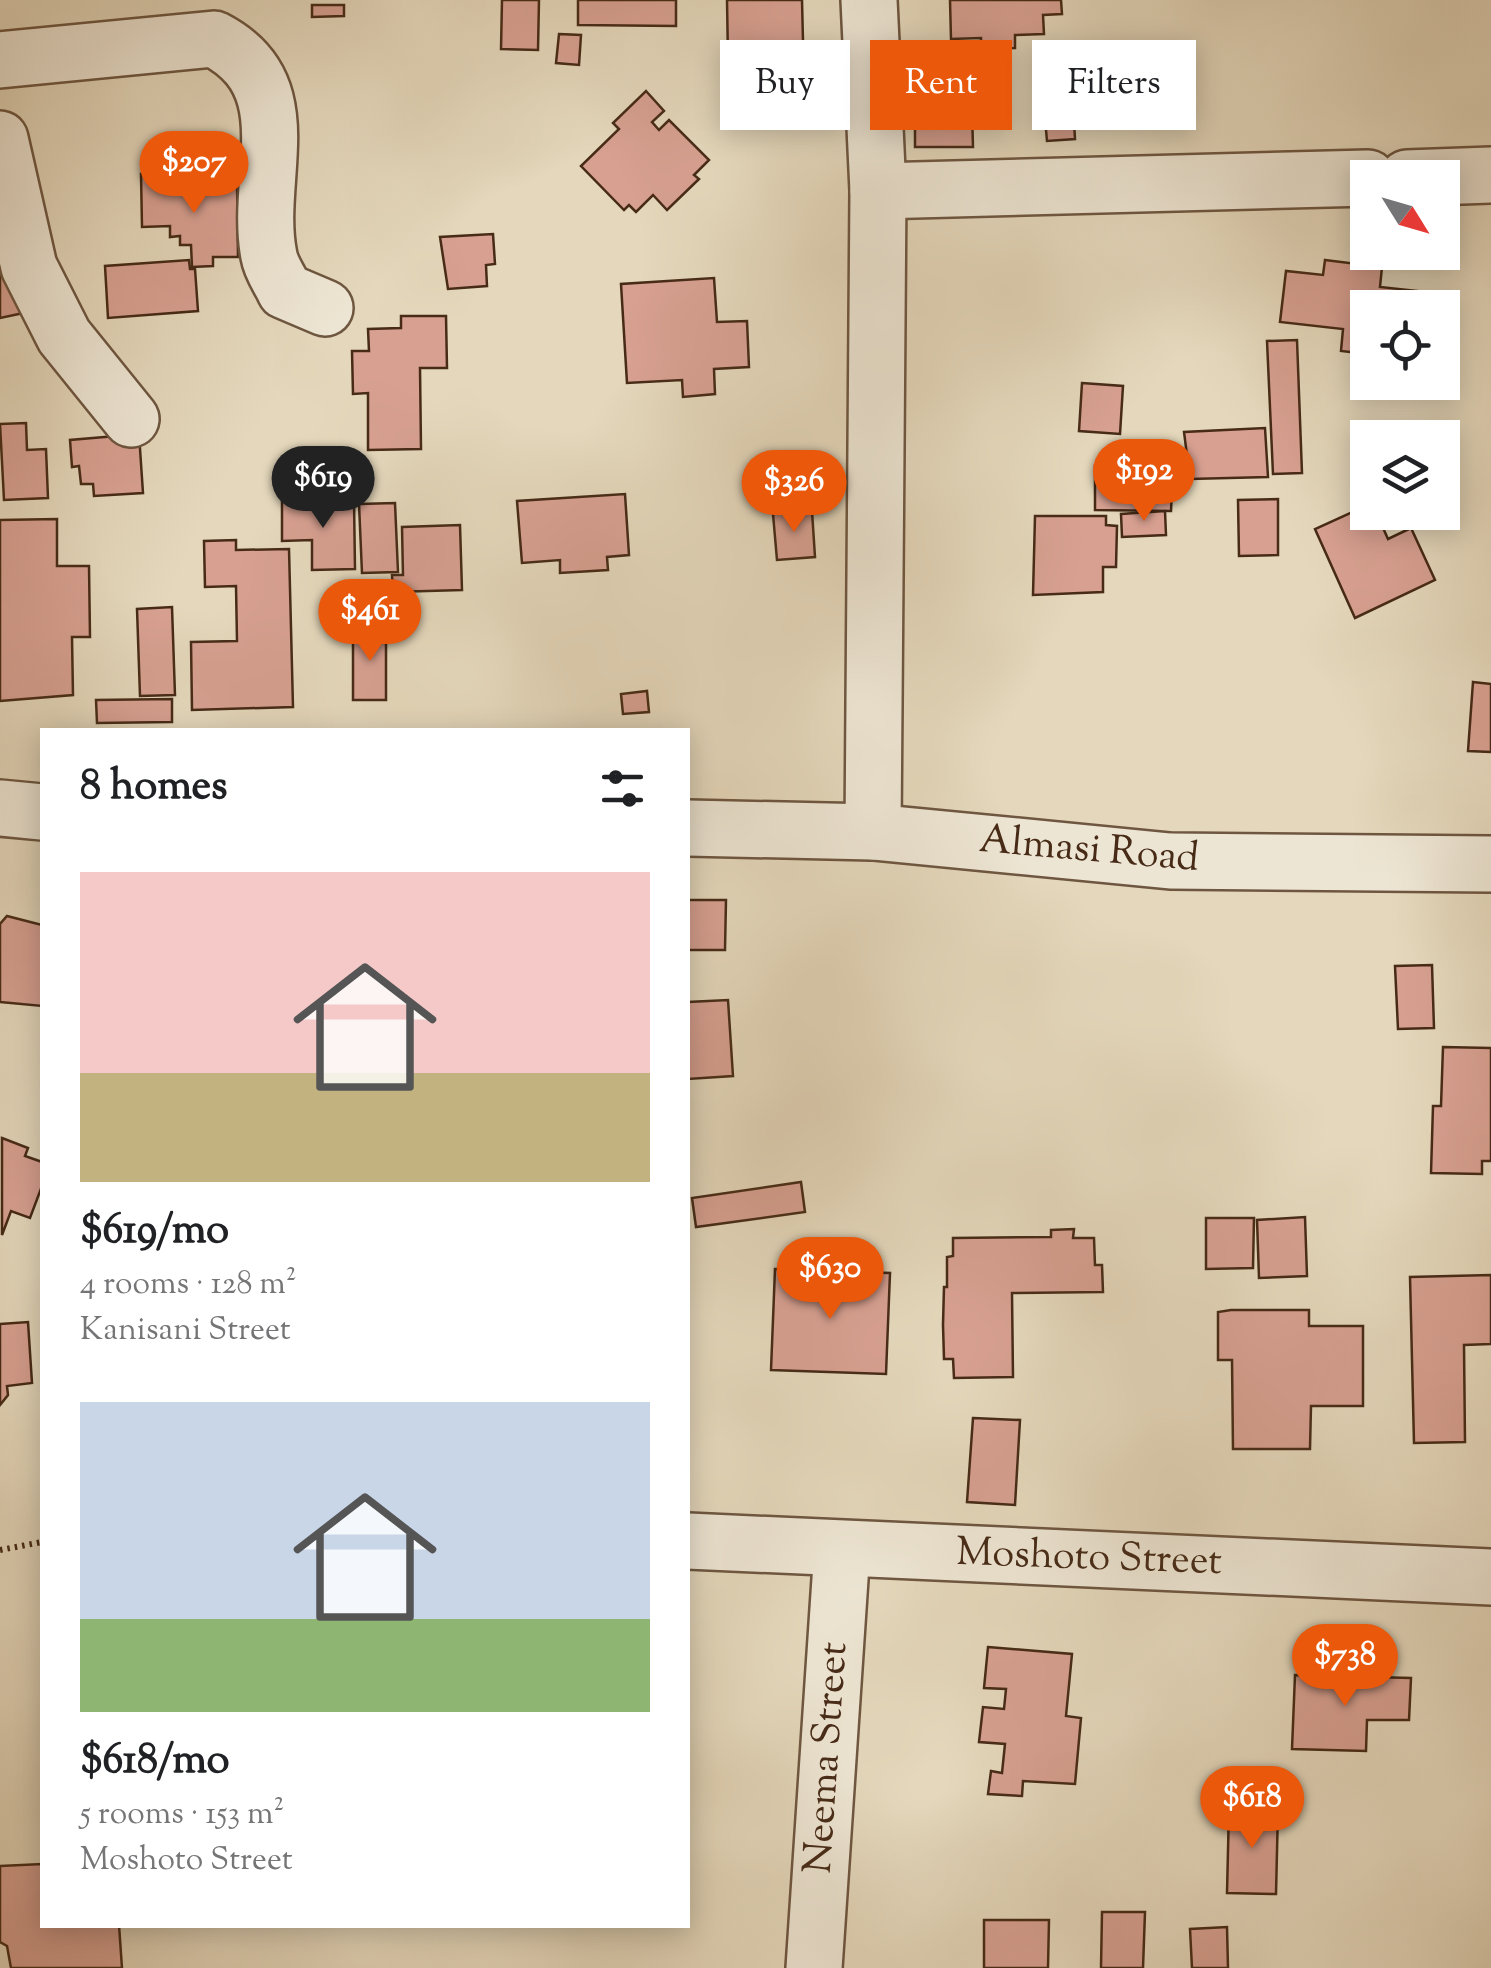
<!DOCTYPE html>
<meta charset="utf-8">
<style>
:root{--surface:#fff;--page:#f6f6f6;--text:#202124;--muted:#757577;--accent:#ea580c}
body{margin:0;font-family:"Sorts Mill Goudy",serif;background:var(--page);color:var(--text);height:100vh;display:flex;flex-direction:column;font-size:38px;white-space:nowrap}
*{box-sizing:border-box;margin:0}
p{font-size:32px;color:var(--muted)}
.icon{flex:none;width:55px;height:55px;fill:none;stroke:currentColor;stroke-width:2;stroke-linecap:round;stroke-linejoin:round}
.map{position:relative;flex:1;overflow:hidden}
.side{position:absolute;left:40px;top:728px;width:650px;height:1200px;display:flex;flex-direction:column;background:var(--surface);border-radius:0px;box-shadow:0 5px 25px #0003}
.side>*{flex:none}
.banner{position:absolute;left:720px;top:40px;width:620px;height:90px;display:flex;gap:20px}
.needle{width:65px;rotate:127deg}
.buttons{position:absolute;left:1350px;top:160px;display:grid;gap:20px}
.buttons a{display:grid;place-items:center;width:110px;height:110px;border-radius:0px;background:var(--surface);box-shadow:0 5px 25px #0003;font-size:50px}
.price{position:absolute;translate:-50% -85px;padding:0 22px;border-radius:35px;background:var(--accent);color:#fff;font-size:32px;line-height:65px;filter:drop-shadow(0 2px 5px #0008)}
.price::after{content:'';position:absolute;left:50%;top:60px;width:30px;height:22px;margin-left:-15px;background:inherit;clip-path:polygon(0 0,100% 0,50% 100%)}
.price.active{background:#222;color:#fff}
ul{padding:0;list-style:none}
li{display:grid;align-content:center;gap:20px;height:530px;padding:0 40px}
li span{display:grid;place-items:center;height:310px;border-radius:0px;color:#555}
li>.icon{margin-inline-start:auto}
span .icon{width:180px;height:180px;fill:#fffc;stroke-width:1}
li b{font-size:42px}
h2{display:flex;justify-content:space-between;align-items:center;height:120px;padding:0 40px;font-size:42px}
.pill{padding:0 35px;border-radius:0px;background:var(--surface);box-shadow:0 5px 25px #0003;font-size:35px;line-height:90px}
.pill.active{background:var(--accent);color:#fff}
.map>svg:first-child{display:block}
.building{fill:#d7a091;stroke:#472b17;stroke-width:2.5}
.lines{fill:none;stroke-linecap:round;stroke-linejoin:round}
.minor-casing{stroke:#6e5640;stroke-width:60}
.path{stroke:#472b17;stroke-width:6;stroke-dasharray:2.5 5;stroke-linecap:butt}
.minor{stroke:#ede5d3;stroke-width:55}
.labels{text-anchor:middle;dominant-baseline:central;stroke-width:8;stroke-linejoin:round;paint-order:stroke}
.street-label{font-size:40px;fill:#472b17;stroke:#ede5d3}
</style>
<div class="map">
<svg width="1491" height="1968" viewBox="0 0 1491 1968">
<rect width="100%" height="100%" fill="#e4d7bb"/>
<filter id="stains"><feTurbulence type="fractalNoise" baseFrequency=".002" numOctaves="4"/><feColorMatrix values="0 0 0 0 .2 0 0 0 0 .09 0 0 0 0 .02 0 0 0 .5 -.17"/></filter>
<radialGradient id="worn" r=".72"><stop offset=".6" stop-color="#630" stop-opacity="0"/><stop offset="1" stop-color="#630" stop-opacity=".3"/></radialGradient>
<!-- building -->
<g class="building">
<path d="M502,0h37l-1,50 -37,-1z"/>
<path d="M578,0h98v26l-98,-1z"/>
<path d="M727,0h75l1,41 -24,1 1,17 -52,1z"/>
<path d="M950,0h111l1,14 -19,1 1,19 -29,1v13l-34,1v-11l-30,1z"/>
<path d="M312,5h32v11l-32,1z"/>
<path d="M559,34l22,1 -2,30 -23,-2z"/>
<path d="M646,91l18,20 -12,11 7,8 10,-10 40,40 -15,15 5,4 -32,31 -14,-15 -17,17 -7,-7 -5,5 -43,-44 38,-37 -6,-6z"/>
<path d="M1073,104l2,35 -28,2 -3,-34z"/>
<path d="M972,112l1,35h-58v-30z"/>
<path d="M165,173v12l72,-2 1,74h-25v9l-21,1 -1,-22h-11v-9l-10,1v-11l-28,1 -1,-53z"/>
<path d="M493,234l2,30 -9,1 1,21 -39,3 -8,-52z"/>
<path d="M0,247l28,65 -28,6z"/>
<path d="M189,260l1,9h5l3,42 -90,7 -3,-52z"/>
<path d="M1325,260l57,7 -2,20 38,4 -2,17h-48v46l-27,-3 2,-22 -63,-7 6,-51 37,4z"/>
<path d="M714,278l3,44 30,-1 2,46 -35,2 1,25 -32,3 -1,-17 -55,3 -6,-99z"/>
<path d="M401,316h45l1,52h-27l1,81 -53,1v-57l-15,1 -1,-43h17l-1,-22 33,-1z"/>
<path d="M1297,340l5,133 -29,1 -6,-133z"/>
<path d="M1082,383l41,3 -3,48 -41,-3z"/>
<path d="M26,423l1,27 19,-1 2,49 -44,2 -4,-76z"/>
<path d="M1265,428l3,49 -78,2 -6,-47z"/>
<path d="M139,434l4,59 -49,3 -1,-12h-12l-2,-18 -7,1 -2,-27z"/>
<path d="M1095,466l78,1 -2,44 -76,-1z"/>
<path d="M625,494l4,61 -22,2 1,13 -48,3v-13l-38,3 -5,-62z"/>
<path d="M1278,499v56l-39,1 -1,-56z"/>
<path d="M354,501l1,68 -43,1v-30l-30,1v-39z"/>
<path d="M395,503l3,69 -36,1 -3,-69z"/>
<path d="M1368,505v7h8l12,27 23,-11 24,52 -80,38 -40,-89z"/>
<path d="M812,511l3,46 -38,3 -4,-46z"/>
<path d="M1165,511l1,24 -44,2 -1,-23z"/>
<path d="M1035,516h71v9l11,1 -1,41h-13v25l-70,3z"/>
<path d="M57,519v47h32l1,71h-18l1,58 -73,6v-181z"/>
<path d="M460,525l2,65 -69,2 -1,-17h11l-1,-48z"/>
<path d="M236,540v10l53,-1 4,158 -101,3 -1,-68 46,-1 -1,-55 -31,1 -1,-46z"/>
<path d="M172,607l3,88 -35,1 -3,-87z"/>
<rect x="353" y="628" width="33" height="72"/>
<path d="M1473,682l18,2v68l-23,-1z"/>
<path d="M647,691l2,21 -26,2 -2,-20z"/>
<path d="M172,699v23l-75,1 -1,-23z"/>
<path d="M688,900h38l-1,50h-37z"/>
<path d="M7,916l35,9v81l-42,-4v-78z"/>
<path d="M1432,965l2,63 -36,1 -3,-63z"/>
<path d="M728,1000l5,76 -45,3v-77z"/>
<path d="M1443,1047l48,1v113h-9v13l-51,-1 2,-67h8z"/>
<path d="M2,1138l26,10 -3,8 17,6v24l-12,32 -19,-7 -9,24z"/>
<path d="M801,1182l4,30 -109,15 -4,-29z"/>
<path d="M1305,1217l2,59 -48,2 -2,-58z"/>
<path d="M1206,1218h48l-1,50 -47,1z"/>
<path d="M1074,1229l-1,9h21l1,27h7l1,27 -91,1 1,84 -59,1 -1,-19h-9l-1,-34 1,-38h3v-30l6,-1v-18l98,-1v-7z"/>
<path d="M775,1269l115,4 -4,101 -115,-4z"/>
<path d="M1491,1275v69l-27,1 1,97 -51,1 -4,-166z"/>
<path d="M1231,1310h78v16h54v80h-52l-1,43h-77l-1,-89h-14v-48z"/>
<path d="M28,1322l4,61 -25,3 1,9 -8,10v-81z"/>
<path d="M973,1418l47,2 -5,85 -48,-3z"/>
<path d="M988,1647l84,7 -6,62 15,2 -6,66 -52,-3 -1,15 -34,-2 3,-23 11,2 3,-29 -26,-2 4,-35 21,2 2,-20 -22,-1z"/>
<path d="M1295,1675l116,3 -2,42h-42l-1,31 -74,-2z"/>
<path d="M1229,1808l49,1 -2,85 -49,-1z"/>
<path d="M42,1864v61h77l3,43h-111l-4,-22 -7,-4v-76z"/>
<path d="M1102,1912h43l-2,56h-42z"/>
<path d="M984,1920h65l-1,48h-64z"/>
<path d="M1227,1927l1,41h-36l-2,-39z"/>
</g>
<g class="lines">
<!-- minor casing -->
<g class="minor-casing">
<g id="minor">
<path d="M869,0l9,191 -5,641"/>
<path d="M0,60l214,-21c91,47 39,138 55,217 2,12 11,24 16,35l40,17"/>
<path d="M0,139l29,128 35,69 67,83"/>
<path d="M1407,178l84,-3"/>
<path d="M878,191l490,-13"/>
<path d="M0,808l42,4"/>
<path d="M688,828l185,4 297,29 321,3"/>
<path d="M688,1541l803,36"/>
<path d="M814,1968l28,-419"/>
</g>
</g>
<!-- path -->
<path class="path" d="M0,1550l42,-8"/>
<!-- minor -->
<use href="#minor" class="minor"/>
</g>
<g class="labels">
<!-- street labels -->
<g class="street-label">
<text transform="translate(1089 851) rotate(5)">Almasi Road</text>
<text transform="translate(1089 1559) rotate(2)">Moshoto Street</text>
<text transform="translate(828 1758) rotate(-86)">Neema Street</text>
</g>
</g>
<rect width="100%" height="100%" filter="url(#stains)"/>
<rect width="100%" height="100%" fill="url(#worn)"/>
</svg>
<div class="buttons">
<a><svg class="needle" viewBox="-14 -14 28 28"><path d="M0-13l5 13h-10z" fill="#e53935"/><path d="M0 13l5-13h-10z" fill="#757577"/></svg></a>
<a><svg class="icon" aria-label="locate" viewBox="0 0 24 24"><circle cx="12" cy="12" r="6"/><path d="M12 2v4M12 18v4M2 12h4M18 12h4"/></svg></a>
<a><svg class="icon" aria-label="layers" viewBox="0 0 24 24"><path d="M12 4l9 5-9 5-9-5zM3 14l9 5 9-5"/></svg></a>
</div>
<b class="price" style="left:194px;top:216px">$207</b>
<b class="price" style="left:1144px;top:524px">$192</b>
<b class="price active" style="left:323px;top:531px">$619</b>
<b class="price" style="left:794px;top:535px">$326</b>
<b class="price" style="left:370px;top:664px">$461</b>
<b class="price" style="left:830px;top:1322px">$630</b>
<b class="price" style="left:1345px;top:1709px">$738</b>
<b class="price" style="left:1252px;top:1851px">$618</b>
<div class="banner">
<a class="pill">Buy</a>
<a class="pill active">Rent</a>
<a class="pill">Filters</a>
</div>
<section class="side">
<h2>8 homes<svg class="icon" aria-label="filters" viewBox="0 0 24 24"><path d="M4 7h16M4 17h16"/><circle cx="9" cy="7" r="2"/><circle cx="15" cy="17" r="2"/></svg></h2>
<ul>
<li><span style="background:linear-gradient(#f6c9c9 65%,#c2b280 0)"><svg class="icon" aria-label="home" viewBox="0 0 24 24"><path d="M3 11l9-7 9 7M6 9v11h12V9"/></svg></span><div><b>$619/mo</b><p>4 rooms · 128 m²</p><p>Kanisani Street</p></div></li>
<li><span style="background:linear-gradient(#c9d6e8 70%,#8fb573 0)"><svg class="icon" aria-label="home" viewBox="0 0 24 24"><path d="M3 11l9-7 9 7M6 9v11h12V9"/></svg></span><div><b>$618/mo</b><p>5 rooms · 153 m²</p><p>Moshoto Street</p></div></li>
</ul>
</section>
</div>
